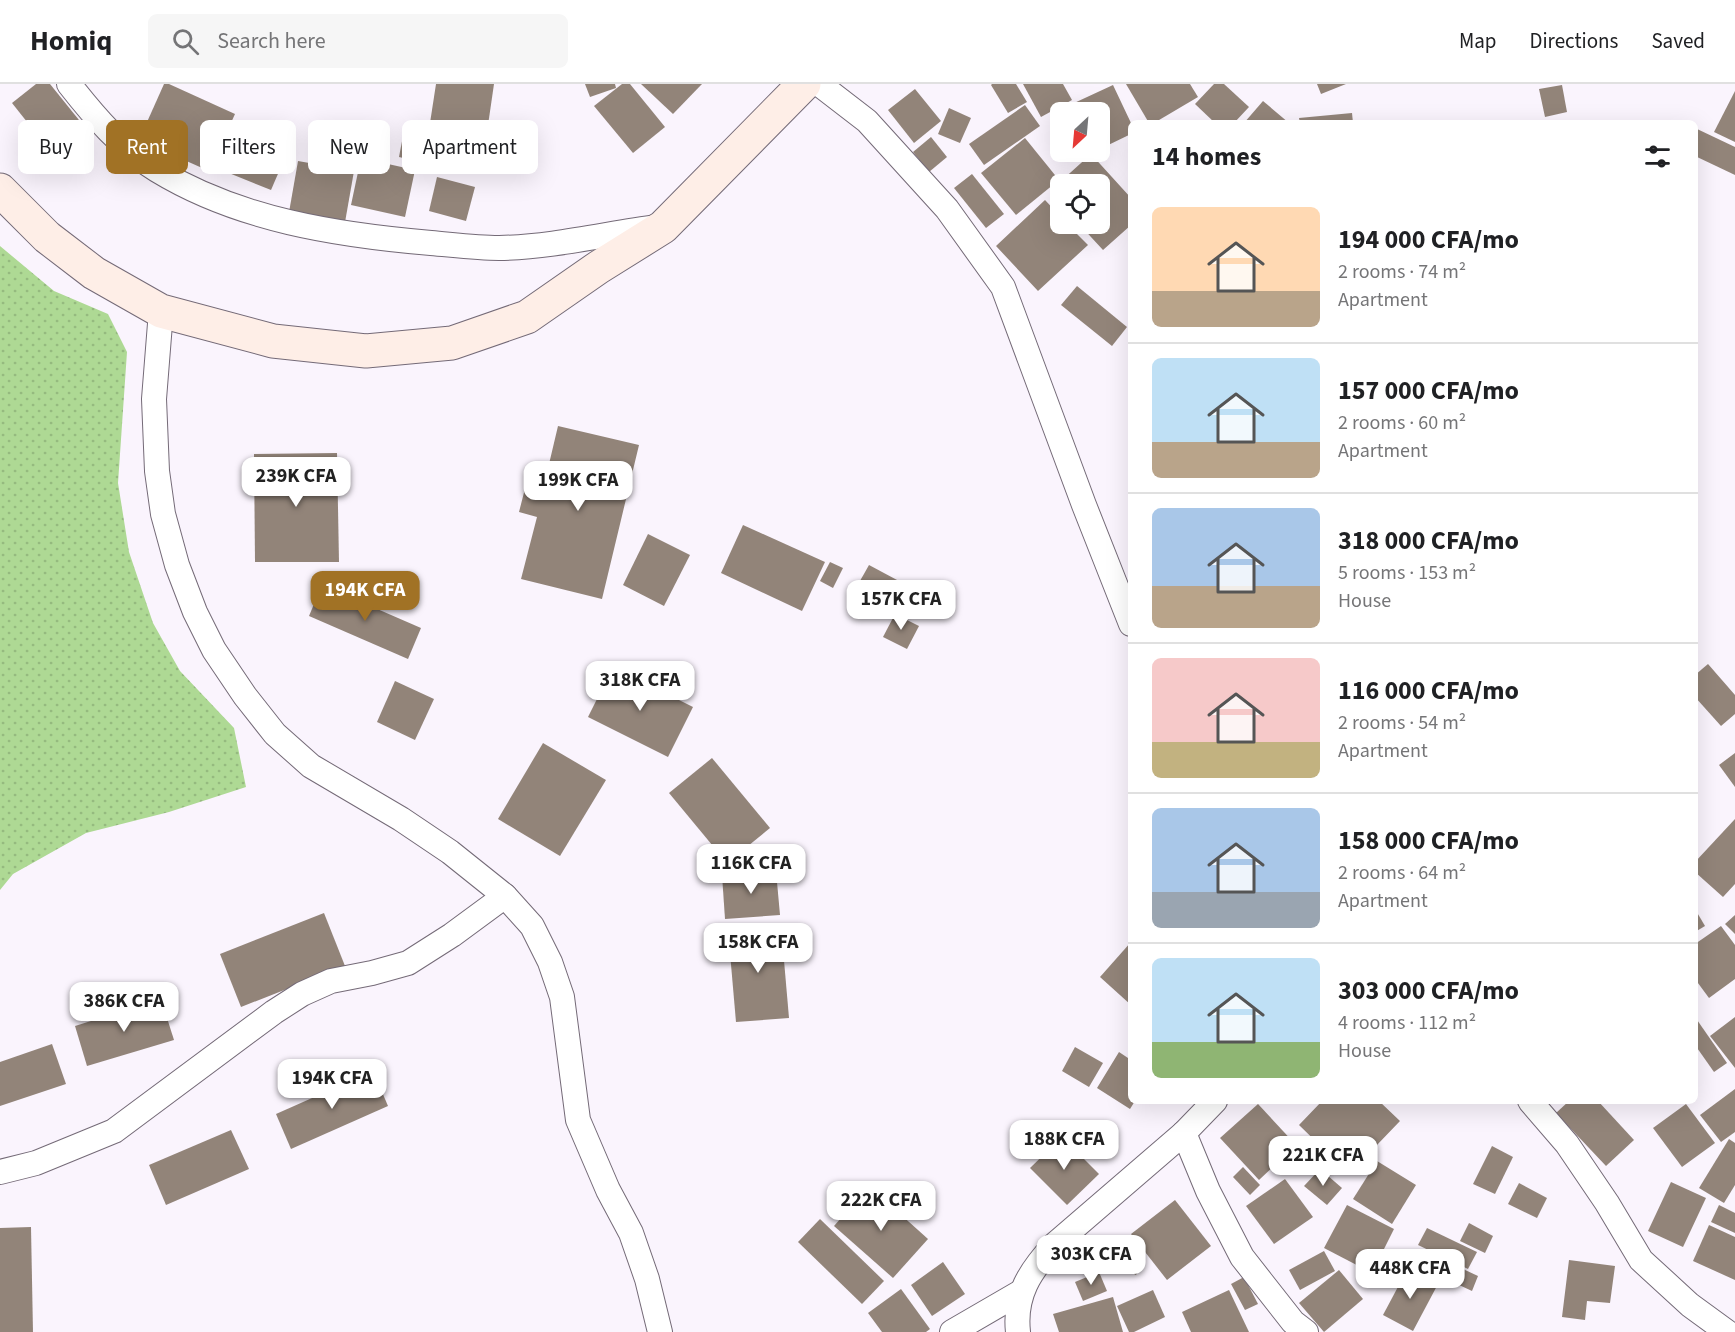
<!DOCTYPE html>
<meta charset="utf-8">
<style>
:root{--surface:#fff;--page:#f6f6f6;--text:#202124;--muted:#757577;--line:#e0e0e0;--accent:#a17225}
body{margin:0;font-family:"Source Sans 3",sans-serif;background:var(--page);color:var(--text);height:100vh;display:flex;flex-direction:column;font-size:22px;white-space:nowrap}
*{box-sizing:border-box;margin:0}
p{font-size:20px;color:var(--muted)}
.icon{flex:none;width:33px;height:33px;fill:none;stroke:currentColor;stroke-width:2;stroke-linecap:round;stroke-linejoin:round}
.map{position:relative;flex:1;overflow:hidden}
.sheet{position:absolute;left:1128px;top:36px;width:570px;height:984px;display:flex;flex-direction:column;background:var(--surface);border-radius:9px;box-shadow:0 6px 24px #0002}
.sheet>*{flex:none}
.top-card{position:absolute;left:18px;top:36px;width:570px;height:54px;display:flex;gap:12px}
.needle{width:39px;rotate:206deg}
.tools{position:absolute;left:1050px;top:18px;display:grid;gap:12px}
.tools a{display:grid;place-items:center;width:60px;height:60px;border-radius:9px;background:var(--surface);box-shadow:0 6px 24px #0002;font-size:30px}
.price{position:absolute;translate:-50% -51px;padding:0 14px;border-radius:12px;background:#fff;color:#222;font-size:20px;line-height:39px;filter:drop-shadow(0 2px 3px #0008)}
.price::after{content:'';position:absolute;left:50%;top:36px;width:18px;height:14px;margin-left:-9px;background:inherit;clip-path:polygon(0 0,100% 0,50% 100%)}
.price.current{background:var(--accent);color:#fff}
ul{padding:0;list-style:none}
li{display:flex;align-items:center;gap:18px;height:150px;padding:0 24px}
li+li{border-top:2px solid var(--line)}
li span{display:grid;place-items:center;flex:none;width:168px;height:120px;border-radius:9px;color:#555}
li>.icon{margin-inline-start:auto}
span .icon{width:72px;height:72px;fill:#fffc;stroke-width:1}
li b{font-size:26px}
h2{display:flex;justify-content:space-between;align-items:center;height:72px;padding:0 24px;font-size:26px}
.chip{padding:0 21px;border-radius:9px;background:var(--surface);box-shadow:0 6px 24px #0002;font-size:21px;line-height:54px}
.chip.current{background:var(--accent);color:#fff}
header{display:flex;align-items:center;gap:36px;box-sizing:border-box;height:84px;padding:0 30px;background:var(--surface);border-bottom:2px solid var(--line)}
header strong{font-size:28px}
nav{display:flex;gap:33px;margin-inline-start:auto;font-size:21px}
.search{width:420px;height:54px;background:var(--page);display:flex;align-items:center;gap:15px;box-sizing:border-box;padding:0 21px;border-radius:9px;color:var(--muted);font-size:22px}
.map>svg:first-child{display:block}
.grass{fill:url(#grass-dots)}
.building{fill:#928479}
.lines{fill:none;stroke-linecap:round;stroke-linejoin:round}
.street-casing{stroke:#746a77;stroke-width:26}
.secondary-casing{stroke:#746a77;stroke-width:35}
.street{stroke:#fff;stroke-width:24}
.secondary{stroke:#feeee7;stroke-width:33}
</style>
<header>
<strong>Homiq</strong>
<div class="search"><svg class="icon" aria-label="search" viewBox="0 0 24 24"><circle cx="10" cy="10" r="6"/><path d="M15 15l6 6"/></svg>Search here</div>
<nav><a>Map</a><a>Directions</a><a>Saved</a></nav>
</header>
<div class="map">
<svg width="1735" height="1248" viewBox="0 0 1735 1248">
<defs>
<pattern id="grass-dots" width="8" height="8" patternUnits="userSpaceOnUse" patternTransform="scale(1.5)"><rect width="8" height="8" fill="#aed994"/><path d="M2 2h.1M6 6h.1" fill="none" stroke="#95ba7f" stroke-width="1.8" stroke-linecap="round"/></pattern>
</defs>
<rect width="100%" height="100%" fill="#faf4fd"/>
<!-- grass -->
<path class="grass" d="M0,162l54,45 54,23 19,38 -9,131 11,69 24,71 27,48 54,57 12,59 -77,25 -83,21 -73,41 -13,16z"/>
<!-- building -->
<g class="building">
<path d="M36,0h14l37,46 -33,26 -42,-53z"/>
<path d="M164,0h5l66,30 -26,57 -70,-31z"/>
<path d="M436,0h58l-7,48 -57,-9z"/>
<path d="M585,0h30l1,4 -26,9z"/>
<path d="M622,0h8l35,43 -32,26 -39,-47z"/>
<path d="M641,0h61l-29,30z"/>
<path d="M992,0h24l11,18 -19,11 -17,-28z"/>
<path d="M1023,0h40l9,16 -31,17z"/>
<path d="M1126,0h64l8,13 -44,26h-5z"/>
<path d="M1214,0h10l25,23 -15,16h-19l-20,-19z"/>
<path d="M1317,0h29l-25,10z"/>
<path d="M1113,1l18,38v11l-31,15v-37h-24l-4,-8z"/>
<path d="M1562,1l5,27 -22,5 -6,-28z"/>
<path d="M915,5l26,32 -27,22 -26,-33z"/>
<path d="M1735,7v51l-21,-10z"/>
<path d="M1263,17l26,22h-45z"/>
<path d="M1025,21l15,21 -56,39 -15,-21z"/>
<path d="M949,24l22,10 -11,25 -22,-9z"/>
<path d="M1352,29l1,10h-53l-1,-5z"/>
<path d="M238,41l52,21 -19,44 -52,-21z"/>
<path d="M1695,44l40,19v28l-40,-19z"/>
<path d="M403,52l26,7 -5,20 -25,-6z"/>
<path d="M931,53l16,20 -18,15 -16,-20z"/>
<path d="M1025,54l34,42 -43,35 -35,-42z"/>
<path d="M1091,70l40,44v27l-28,25 -24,-26h21v-40h-40v19l-10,-12z"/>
<path d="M361,74l54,12 -10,47 -54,-12z"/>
<path d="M298,77l56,10 -10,57 -56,-10z"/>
<path d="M972,90l32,40 -18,14 -32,-40z"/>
<path d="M437,93l38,10 -9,34 -37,-10z"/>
<path d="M1045,116l15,16v8h7l21,21 -50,46 -42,-45z"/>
<path d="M1077,202l50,41 -15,19 -51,-41z"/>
<path d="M558,342l81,19 -37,154 -81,-20 16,-62 -18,-5 9,-35 17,4z"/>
<path d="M337,369l2,109h-84l-1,-108z"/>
<path d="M743,441l82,37 -23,49 -81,-38z"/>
<path d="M648,450l42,21 -26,51 -41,-21z"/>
<path d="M830,478l13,6 -10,20 -13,-7z"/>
<path d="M869,481l43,23 -12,24 -44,-24z"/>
<path d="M322,501l99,43 -13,31 -99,-43z"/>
<path d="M895,530l24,12 -12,23 -24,-12z"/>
<path d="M1708,580l27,31v19l-14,12 -26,-29v-22z"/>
<path d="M613,583l80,40 -25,50 -80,-40z"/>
<path d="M395,597l39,18 -19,41 -38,-18z"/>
<path d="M543,659l63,37 -46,76 -62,-37z"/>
<path d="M1735,669v34l-16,-22z"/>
<path d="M712,674l58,70 -43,35 -58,-70z"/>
<path d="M1735,735v65l-12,13 -28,-25v-10z"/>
<path d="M776,787l4,44 -55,4 -3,-44z"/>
<path d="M1695,825l10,17 -10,6z"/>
<path d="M324,829l21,53 -104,41 -21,-53z"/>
<path d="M1735,831v19l-10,-10z"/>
<path d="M781,842l8,92 -53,4 -8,-92z"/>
<path d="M1721,842l14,19v34l-26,19 -14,-19v-35z"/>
<path d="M1131,858v63l-31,-28z"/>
<path d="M161,915l13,41 -87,26 -12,-40z"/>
<path d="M1695,933l32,46 -13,9 -19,-27z"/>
<path d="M1735,933v51l-25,-32z"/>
<path d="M52,960l14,40 -66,22v-44z"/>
<path d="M1075,963l28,16 -14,24 -27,-16z"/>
<path d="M1119,968l12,8v41h4l-5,8 -33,-21z"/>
<path d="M373,987l15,35 -97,43 -15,-35z"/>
<path d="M1735,1005v43l-14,10 -21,-27z"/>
<path d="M1322,1017h57l21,20 -24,25 -10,-10 -27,28 -40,-39z"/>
<path d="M1569,1017h29l36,39 -28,26 -50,-53z"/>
<path d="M1258,1020l38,41 -37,35 -39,-42z"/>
<path d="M1686,1020l29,39 -33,24 -29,-39z"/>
<path d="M231,1046l18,39 -83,36 -17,-40z"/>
<path d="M1062,1053l37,37 -32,31 -37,-37z"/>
<path d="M1729,1055l6,4v42l-11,18 -25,-15z"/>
<path d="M1492,1062l21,11 -18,37 -22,-10z"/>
<path d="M1377,1077l39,24 -24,39 -39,-25z"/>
<path d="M1243,1083l17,18 -10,10 -17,-18z"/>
<path d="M1320,1085l22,19 -15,17 -23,-19z"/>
<path d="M1285,1095l28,38 -39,27 -28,-38z"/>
<path d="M1671,1098l35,16 -23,49 -35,-16z"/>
<path d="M1519,1099l28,15 -10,20 -29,-14z"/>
<path d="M869,1102l59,53 -35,39 -59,-52z"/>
<path d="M1175,1116l36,46 -44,34 -36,-46z"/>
<path d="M1347,1121l47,24 -22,44 -48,-25z"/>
<path d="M1719,1121l16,8v20l-24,-11z"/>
<path d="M820,1135l64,62 -22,23 -64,-62z"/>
<path d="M1469,1139l24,13 -8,17 -25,-12z"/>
<path d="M1709,1141l26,12v43l-42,-19z"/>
<path d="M31,1143l2,105h-33v-104z"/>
<path d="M1427,1144l50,24 -9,17 -50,-24z"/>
<path d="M1324,1167l11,20 -35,19 -11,-20z"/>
<path d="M1128,1170l15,8 -7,13 -15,-8z"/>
<path d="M1569,1176l46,6 -5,37 -23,-2 -2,19 -23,-3z"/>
<path d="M943,1178l22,32 -33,22 -21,-31z"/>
<path d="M1448,1178l30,14 -6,15 -30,-14z"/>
<path d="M1408,1184l30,16 -25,47 -30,-16z"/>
<path d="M1339,1186l24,29 -39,33 -25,-29z"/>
<path d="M1099,1188l8,19 -24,10 -8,-19z"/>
<path d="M1244,1193l14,27 -13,6 -14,-26z"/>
<path d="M901,1205l29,40 -4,3h-44l-14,-19z"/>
<path d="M1153,1206l12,27 -31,15h-5l-12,-26z"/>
<path d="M1229,1206l20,42h-58l-9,-20z"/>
<path d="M1113,1213l10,35h-64l-6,-18z"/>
</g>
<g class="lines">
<!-- street casing -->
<g class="street-casing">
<g id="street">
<path d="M69,0c25,32 53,65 88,86 82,50 180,65 274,73 23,2 46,5 68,5 54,-1 106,-14 158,-21"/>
<path d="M819,0l48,37 80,88 56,78 81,218 47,119"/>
<path d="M161,227l-7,88 3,72 6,43 14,51 18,47 19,38 31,46 30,38 36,32 90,53 49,33 55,44 27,30 18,36 12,35 16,123 30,70 23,43 16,46 13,53"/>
<path d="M1530,1017l37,43 40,59 34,57 49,45 37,27"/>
<path d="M1184,1049l24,58 34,66 51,65 13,10"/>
<path d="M0,1088l36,-9 78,-32 160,-119 28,-18 29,-13 41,-8 36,-10 44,-28 53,-39"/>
<path d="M952,1248l69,-40"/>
<path d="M1018,1248c-4,-37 12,-61 36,-87l130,-112 31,-32"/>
</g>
</g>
<!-- secondary casing -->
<g class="secondary-casing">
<path id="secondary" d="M0,106l47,47 47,36 67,38 112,30 93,10 86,-8 75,-26 72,-50 64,-40 141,-143"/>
</g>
<!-- street -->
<use href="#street" class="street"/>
<!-- secondary -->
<use href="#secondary" class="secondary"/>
</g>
</svg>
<div class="tools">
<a><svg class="needle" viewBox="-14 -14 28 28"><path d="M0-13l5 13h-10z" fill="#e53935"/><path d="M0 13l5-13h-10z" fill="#757577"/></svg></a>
<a><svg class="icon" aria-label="locate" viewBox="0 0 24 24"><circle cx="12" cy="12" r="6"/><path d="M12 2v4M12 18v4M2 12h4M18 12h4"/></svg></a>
</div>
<b class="price" style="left:296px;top:424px">239K CFA</b>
<b class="price" style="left:578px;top:428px">199K CFA</b>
<b class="price current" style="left:365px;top:538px">194K CFA</b>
<b class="price" style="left:901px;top:547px">157K CFA</b>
<b class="price" style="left:640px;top:628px">318K CFA</b>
<b class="price" style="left:751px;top:811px">116K CFA</b>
<b class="price" style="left:758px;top:890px">158K CFA</b>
<b class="price" style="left:124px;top:949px">386K CFA</b>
<b class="price" style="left:332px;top:1026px">194K CFA</b>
<b class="price" style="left:1064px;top:1087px">188K CFA</b>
<b class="price" style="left:1323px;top:1103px">221K CFA</b>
<b class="price" style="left:881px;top:1148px">222K CFA</b>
<b class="price" style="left:1091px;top:1202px">303K CFA</b>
<b class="price" style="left:1410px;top:1216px">448K CFA</b>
<div class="top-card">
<a class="chip">Buy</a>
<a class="chip current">Rent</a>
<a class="chip">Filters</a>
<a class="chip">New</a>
<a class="chip">Apartment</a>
</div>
<section class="sheet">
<h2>14 homes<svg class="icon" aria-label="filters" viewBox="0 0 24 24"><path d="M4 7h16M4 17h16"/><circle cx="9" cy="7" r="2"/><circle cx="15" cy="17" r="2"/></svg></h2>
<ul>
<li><span style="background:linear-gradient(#ffd9b3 70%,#b9a48a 0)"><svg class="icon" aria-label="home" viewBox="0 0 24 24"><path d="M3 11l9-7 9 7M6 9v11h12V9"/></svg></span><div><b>194 000 CFA/mo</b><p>2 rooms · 74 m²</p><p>Apartment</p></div></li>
<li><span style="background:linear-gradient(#bfe0f5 70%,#b9a48a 0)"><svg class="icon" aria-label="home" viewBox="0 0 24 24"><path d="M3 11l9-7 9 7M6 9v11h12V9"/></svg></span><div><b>157 000 CFA/mo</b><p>2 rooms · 60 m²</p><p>Apartment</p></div></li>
<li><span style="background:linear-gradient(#a9c7e8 65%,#b9a48a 0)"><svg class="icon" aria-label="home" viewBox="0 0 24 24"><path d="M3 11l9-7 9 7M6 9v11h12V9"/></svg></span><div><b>318 000 CFA/mo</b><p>5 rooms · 153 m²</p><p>House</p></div></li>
<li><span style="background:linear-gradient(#f6c9c9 70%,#c2b280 0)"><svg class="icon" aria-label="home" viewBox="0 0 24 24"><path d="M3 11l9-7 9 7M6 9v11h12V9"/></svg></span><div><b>116 000 CFA/mo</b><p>2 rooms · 54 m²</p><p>Apartment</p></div></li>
<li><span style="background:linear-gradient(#a9c7e8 70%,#9aa5b1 0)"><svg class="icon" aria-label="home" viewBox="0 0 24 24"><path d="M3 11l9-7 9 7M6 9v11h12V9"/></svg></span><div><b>158 000 CFA/mo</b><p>2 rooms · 64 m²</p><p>Apartment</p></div></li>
<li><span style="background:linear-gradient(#bfe0f5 70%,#8fb573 0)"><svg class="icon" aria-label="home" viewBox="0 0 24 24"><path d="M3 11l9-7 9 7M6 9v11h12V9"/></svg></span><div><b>303 000 CFA/mo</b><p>4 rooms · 112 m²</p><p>House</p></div></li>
</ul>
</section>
</div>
